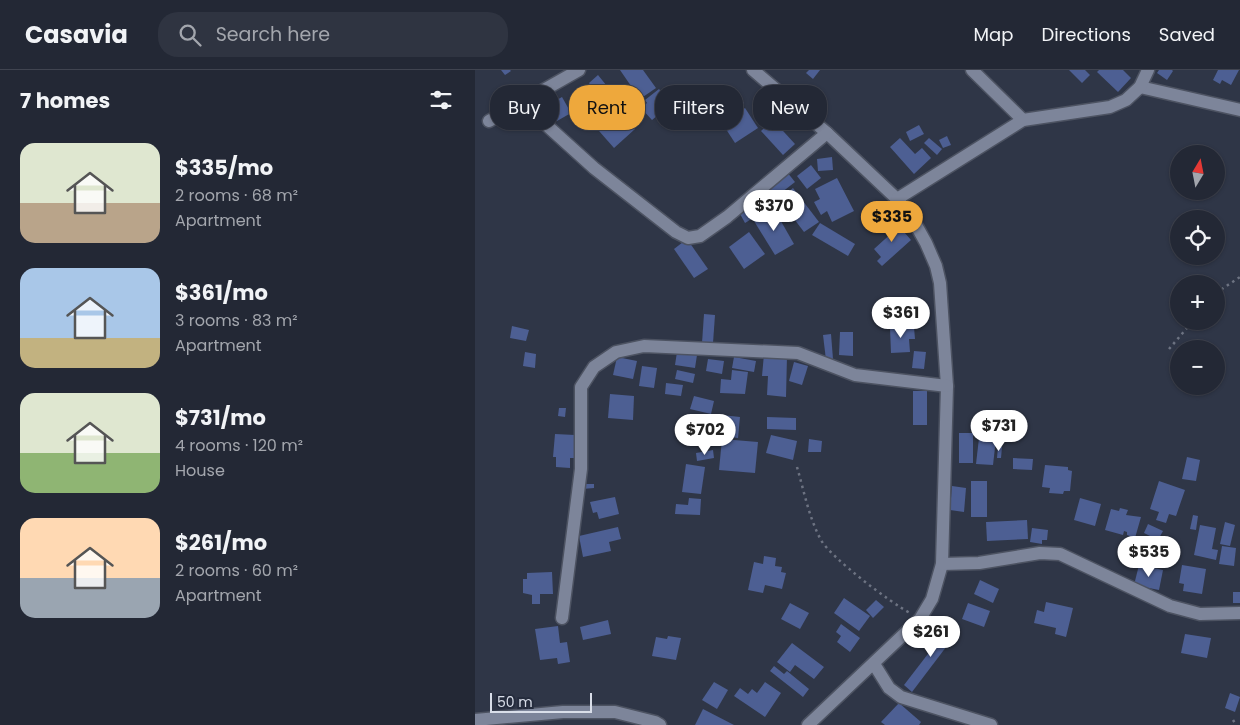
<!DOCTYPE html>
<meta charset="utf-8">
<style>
:root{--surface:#232835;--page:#2f3441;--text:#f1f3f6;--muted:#a3a6ad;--line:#404450;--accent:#eea83c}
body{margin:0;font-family:Poppins,sans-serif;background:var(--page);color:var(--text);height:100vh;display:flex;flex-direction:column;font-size:19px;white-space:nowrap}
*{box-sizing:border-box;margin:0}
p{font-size:16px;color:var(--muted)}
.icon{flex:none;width:28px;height:28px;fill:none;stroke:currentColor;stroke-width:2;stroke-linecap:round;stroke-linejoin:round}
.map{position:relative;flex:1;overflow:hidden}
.drawer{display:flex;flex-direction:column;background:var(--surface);width:475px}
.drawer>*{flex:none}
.banner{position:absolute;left:15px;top:15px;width:475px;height:45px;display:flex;gap:10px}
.needle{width:32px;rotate:10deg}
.tools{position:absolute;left:695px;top:75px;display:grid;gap:10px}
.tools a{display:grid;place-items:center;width:55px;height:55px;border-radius:50%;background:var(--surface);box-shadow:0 1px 4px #0004,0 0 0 1px var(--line);font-size:25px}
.scale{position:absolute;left:15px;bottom:12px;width:102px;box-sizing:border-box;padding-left:5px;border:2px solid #d9dee9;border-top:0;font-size:14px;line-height:18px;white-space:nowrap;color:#d9dee9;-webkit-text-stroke:4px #252c3d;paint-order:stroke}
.price{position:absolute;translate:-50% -42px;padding:0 11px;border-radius:18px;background:#fff;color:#222;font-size:16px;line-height:32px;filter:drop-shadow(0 1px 2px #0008)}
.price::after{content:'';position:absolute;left:50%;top:30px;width:15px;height:11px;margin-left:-8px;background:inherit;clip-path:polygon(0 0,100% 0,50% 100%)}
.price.current{background:var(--accent);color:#111}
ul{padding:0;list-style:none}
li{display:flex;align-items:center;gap:15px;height:125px;padding:0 20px}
li span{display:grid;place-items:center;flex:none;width:140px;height:100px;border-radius:15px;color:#555}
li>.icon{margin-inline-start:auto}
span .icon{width:60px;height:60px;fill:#fffc;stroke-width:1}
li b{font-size:21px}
h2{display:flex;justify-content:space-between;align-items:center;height:60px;padding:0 20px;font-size:21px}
.pill{padding:0 18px;border-radius:20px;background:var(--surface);box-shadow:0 1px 4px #0004,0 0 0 1px var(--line);font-size:18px;line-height:45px}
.pill.current{background:var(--accent);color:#111}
header{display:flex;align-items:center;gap:30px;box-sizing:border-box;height:70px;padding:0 25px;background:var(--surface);border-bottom:1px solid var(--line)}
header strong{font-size:24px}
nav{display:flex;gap:28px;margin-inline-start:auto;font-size:18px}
.search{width:350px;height:45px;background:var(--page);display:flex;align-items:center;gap:12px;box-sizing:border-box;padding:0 18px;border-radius:20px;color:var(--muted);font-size:19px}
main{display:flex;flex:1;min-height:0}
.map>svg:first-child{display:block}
.building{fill:#4d5f93}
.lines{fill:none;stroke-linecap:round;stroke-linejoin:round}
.minor-casing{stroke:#4d5362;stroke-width:15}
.path{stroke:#6d7382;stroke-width:2.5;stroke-dasharray:2.5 4;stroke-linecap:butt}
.minor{stroke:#7d859a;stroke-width:12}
</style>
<header>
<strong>Casavia</strong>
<div class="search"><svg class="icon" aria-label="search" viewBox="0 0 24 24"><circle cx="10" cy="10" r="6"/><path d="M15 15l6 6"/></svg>Search here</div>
<nav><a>Map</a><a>Directions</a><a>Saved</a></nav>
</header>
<main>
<section class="drawer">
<h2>7 homes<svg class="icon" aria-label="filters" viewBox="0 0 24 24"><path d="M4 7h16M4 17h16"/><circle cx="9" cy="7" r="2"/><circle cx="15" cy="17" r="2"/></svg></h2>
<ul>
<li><span style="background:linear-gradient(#dfe7d0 60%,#b9a48a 0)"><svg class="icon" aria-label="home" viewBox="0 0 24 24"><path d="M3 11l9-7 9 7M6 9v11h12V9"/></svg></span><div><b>$335/mo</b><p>2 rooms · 68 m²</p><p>Apartment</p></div></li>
<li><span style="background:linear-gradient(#a9c7e8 70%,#c2b280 0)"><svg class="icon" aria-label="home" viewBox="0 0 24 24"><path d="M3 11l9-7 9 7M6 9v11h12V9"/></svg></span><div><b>$361/mo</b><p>3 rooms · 83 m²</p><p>Apartment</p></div></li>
<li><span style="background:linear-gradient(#dfe7d0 60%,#8fb573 0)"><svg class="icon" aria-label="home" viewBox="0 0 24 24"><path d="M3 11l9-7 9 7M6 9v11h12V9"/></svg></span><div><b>$731/mo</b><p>4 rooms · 120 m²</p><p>House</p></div></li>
<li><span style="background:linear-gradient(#ffd9b3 60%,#9aa5b1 0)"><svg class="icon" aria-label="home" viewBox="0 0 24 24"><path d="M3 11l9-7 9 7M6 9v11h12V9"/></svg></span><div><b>$261/mo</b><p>2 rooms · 60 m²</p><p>Apartment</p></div></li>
</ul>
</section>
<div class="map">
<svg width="765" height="655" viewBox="0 0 765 655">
<rect width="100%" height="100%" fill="#2f3647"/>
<!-- building -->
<g class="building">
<path d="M26,0h9l1,1 -6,4z"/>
<path d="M145,0h23l13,18 -16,11z"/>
<path d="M334,0h11l-7,9 -7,-6z"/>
<path d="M594,0h16l5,5 -8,8z"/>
<path d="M624,0h24l8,8 -13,14 -21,-20z"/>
<path d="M684,0h13l1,1 -6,9 -10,-7z"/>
<path d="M743,0h21l-8,15 -9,-5 -2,4 -7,-4z"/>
<path d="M123,5l17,21 -23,17 -14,-17 13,-10 -2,-3z"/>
<path d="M184,19l15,19 -13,10 -3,-3 -6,5 -11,-12 6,-5 -2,-3z"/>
<path d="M87,27l9,16 -14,8 -9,-16z"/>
<path d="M264,27l5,6 -7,7 -6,-6z"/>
<path d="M138,34l22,25 -21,19 -22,-25z"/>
<path d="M270,38l13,20 -23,15 -13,-20z"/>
<path d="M298,50l22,24 -12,11 -22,-24z"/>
<path d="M444,55l5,9 -14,7 -4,-9z"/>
<path d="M472,66l4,9 -8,3 -4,-8z"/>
<path d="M425,68l15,16 7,-6 9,10 -17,16 -24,-27z"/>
<path d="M454,68l13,11 -5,6 -13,-12z"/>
<path d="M357,87l1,13 -15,1 -1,-12z"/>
<path d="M336,95l10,13 -14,11 -10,-13z"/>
<path d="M312,102l8,10 -23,18 -8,-10z"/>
<path d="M362,108l17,33 -22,11 -5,-11 -6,4 -7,-13 6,-3 -5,-10z"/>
<path d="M318,118l26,34 -15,10 -25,-33z"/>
<path d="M277,135l6,10 -13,8 -6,-11z"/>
<path d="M299,139l20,35 -19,11 -21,-34z"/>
<path d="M416,147l20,23 -29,26 -5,-5 4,-4 -7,-8 21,-19 -8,-10z"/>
<path d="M345,153l35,21 -7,12 -36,-21z"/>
<path d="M274,162l16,22 -21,15 -15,-22z"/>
<path d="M212,169l21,30 -14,9 -20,-29z"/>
<path d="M229,244l11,1 -2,28h-11z"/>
<path d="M37,256l17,4 -3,11 -16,-3z"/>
<path d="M439,257l1,12h-6l1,13 -19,1 -1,-25z"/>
<path d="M365,262h13v24l-14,-1z"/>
<path d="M356,264l2,25 -7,1 -3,-25z"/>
<path d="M439,281l12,1 -2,17 -12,-1z"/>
<path d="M50,282l11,2 -1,14 -12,-2z"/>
<path d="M202,282l20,3 -2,13 -20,-3z"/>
<path d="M289,284l23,2 -1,41 -19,-2 1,-19h-6z"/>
<path d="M142,287l20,4 -4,18 -20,-4z"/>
<path d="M259,287l22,4 -2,11 -22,-4z"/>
<path d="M233,289l16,2 -2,13 -16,-3z"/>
<path d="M319,292l14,4 -6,19 -13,-4z"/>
<path d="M167,296l15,2 -3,20 -15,-2z"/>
<path d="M202,300l18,4 -2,9 -18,-4z"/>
<path d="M257,300l16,2 -3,22 -25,-1 1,-14 10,1z"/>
<path d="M191,313l17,2 -2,11 -16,-2z"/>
<rect x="438" y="321" width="14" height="34"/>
<path d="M135,324l24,2 -1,24 -25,-2z"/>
<path d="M219,326l20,5 -3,13 -21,-5z"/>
<path d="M84,338h7l-1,9 -7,-1z"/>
<path d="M247,345l18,2 -2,21 -18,-2z"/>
<path d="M292,347l29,1v12l-29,-1z"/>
<path d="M219,352h14l-1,8 -13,-1z"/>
<path d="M540,358l8,3 -4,10 -8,-2z"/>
<rect x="484" y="363" width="14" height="30"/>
<path d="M80,364l20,1 -1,23h-4v10l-14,-1v-10h-3z"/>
<path d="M296,365l26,6 -4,19 -27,-7z"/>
<path d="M504,368l17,1 -3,26 -17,-1z"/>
<path d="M247,369l36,3 -3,31 -36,-3z"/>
<path d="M334,369l13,2 -1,11h-13z"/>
<path d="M523,376l4,1 -1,11h-4z"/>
<path d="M238,380l1,8 -17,3 -1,-8z"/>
<path d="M712,387l13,3 -4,21 -14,-2z"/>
<path d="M538,388l20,1 -1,11 -19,-1z"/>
<path d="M211,394l19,3 -4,27 -19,-2z"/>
<path d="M570,395l23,2v3l4,1 -2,20h-6l-1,3 -14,-1 1,-5 -8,-1z"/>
<rect x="496" y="411" width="16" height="36"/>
<path d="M684,411l26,9 -9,26 -7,-2 -3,9 -10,-3 3,-8 -9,-3z"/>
<path d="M106,414h13v4l-12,1z"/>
<path d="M477,416l14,2 -2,24 -14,-2z"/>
<path d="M140,427l4,17 -20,5 -2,-7 -4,1 -3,-11z"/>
<path d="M214,428l12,1 -1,16 -25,-1 1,-10 12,1z"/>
<path d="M605,428l21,6 -6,22 -21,-6z"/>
<path d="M645,438l8,2 -2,5 15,2 -6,21 -8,-3v-3l-3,-1 -1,4 -18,-5 6,-21 8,2z"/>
<path d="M718,445l5,1 -2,14 -6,-1z"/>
<path d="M552,450l1,19 -41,2 -1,-19z"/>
<path d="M750,452l10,3 -5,21 -10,-2z"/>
<path d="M673,454l15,7 -5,9 -14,-7z"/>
<path d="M725,455l16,3 -4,21 6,1 -2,10 -22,-5z"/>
<path d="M143,457l3,12 -12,3 2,9 -28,6 -4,-21z"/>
<path d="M557,458l16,2 -1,10h-5v4l-12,-2z"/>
<path d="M747,476l14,2 -2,18 -15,-2z"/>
<path d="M289,486l12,2 -1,8 7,1 -1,5 5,1 -4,16 -17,-4 -2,8 -15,-3 6,-28 9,2z"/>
<path d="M664,495l24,5 -4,20 -25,-5z"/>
<path d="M707,495l24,4 -4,25 -19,-3 1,-7 -5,-1z"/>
<path d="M77,502l1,22h-13v10h-8v-9l-9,-2v-14h4v-6z"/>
<path d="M505,510l19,9 -6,14 -19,-9z"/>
<rect x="758" y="522" width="7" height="11"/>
<path d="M369,528l26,18 -11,15 -25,-18z"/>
<path d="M401,530l8,7 -11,11 -7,-8z"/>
<path d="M571,532l27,6 -7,29 -11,-3 1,-6 -22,-5 3,-13 7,2z"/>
<path d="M315,533l19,10 -9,16 -19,-10z"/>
<path d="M493,533l22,8 -6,16 -22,-8z"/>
<path d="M133,550l3,14 -28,6 -3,-13z"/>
<path d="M366,554l19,14 -10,14 -13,-10 4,-6 -5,-4z"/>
<path d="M476,554l8,6 -47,62 -8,-7z"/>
<path d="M83,556l2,17 7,-1 3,20 -12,2 -1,-6 -17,2 -5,-31z"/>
<path d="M710,564l26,4 -4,20 -26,-5z"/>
<path d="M193,566l13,2 -5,22 -24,-4 4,-19 11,2z"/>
<path d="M317,573l32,24 -10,12 -19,-14 -5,7 -13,-10z"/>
<path d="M299,596l10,8 3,-3 22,18 -6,8 -33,-26z"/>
<path d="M239,612l14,8 -11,19 -15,-9z"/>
<path d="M290,612l16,11 -16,24 -31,-21 6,-8 8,6 4,-5 5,4z"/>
<path d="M755,623l10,4 -5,15 -10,-4z"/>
<path d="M424,633l22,19 -2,3h-34l-4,-3z"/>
<path d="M228,639l31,16h-39z"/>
</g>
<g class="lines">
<!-- minor casing -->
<g class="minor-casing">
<g id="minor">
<path d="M278,0l74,63 70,66 14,17 15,27 10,23 4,17 7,103 -5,178 -10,35 -12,20 -112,106"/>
<path d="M497,0l51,50"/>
<path d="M665,17l100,23"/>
<path d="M47,33l72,65 82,64 12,6 12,-2 27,-19 100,-84"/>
<path d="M14,51l90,-51"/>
<path d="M422,129l126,-79 87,-13 16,-7 14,-13 8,-17"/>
<path d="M467,494l37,-1 61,-10 20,1 110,52 30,8 40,-1"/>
<path d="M87,548l19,-149v-82l13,-20 22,-15 28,-6 154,7 57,22 92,11"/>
<path d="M399,594l15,24 12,9 90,28"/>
<path d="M0,650l88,-8h52l40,10 5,3"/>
</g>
</g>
<!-- path -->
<g class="path">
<path d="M741,223l24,-16"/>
<path d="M694,279l24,-28"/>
<path d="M322,397c7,24 12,51 24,73 10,18 70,63 89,73"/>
<path d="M758,650l3,5"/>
</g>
<!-- minor -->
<use href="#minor" class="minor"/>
</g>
</svg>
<div class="tools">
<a><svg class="needle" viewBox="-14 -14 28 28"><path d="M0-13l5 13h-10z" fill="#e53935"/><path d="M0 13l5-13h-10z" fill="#a3a6ad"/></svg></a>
<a><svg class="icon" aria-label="locate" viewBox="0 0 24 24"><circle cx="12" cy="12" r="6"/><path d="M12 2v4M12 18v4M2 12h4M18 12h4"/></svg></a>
<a>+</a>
<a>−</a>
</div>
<div class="scale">50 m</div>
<b class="price" style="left:299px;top:162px">$370</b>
<b class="price current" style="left:417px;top:173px">$335</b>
<b class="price" style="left:426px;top:269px">$361</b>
<b class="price" style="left:524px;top:382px">$731</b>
<b class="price" style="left:230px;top:386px">$702</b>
<b class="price" style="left:674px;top:508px">$535</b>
<b class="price" style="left:456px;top:588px">$261</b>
<div class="banner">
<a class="pill">Buy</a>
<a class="pill current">Rent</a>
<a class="pill">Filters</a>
<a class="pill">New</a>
</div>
</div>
</main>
